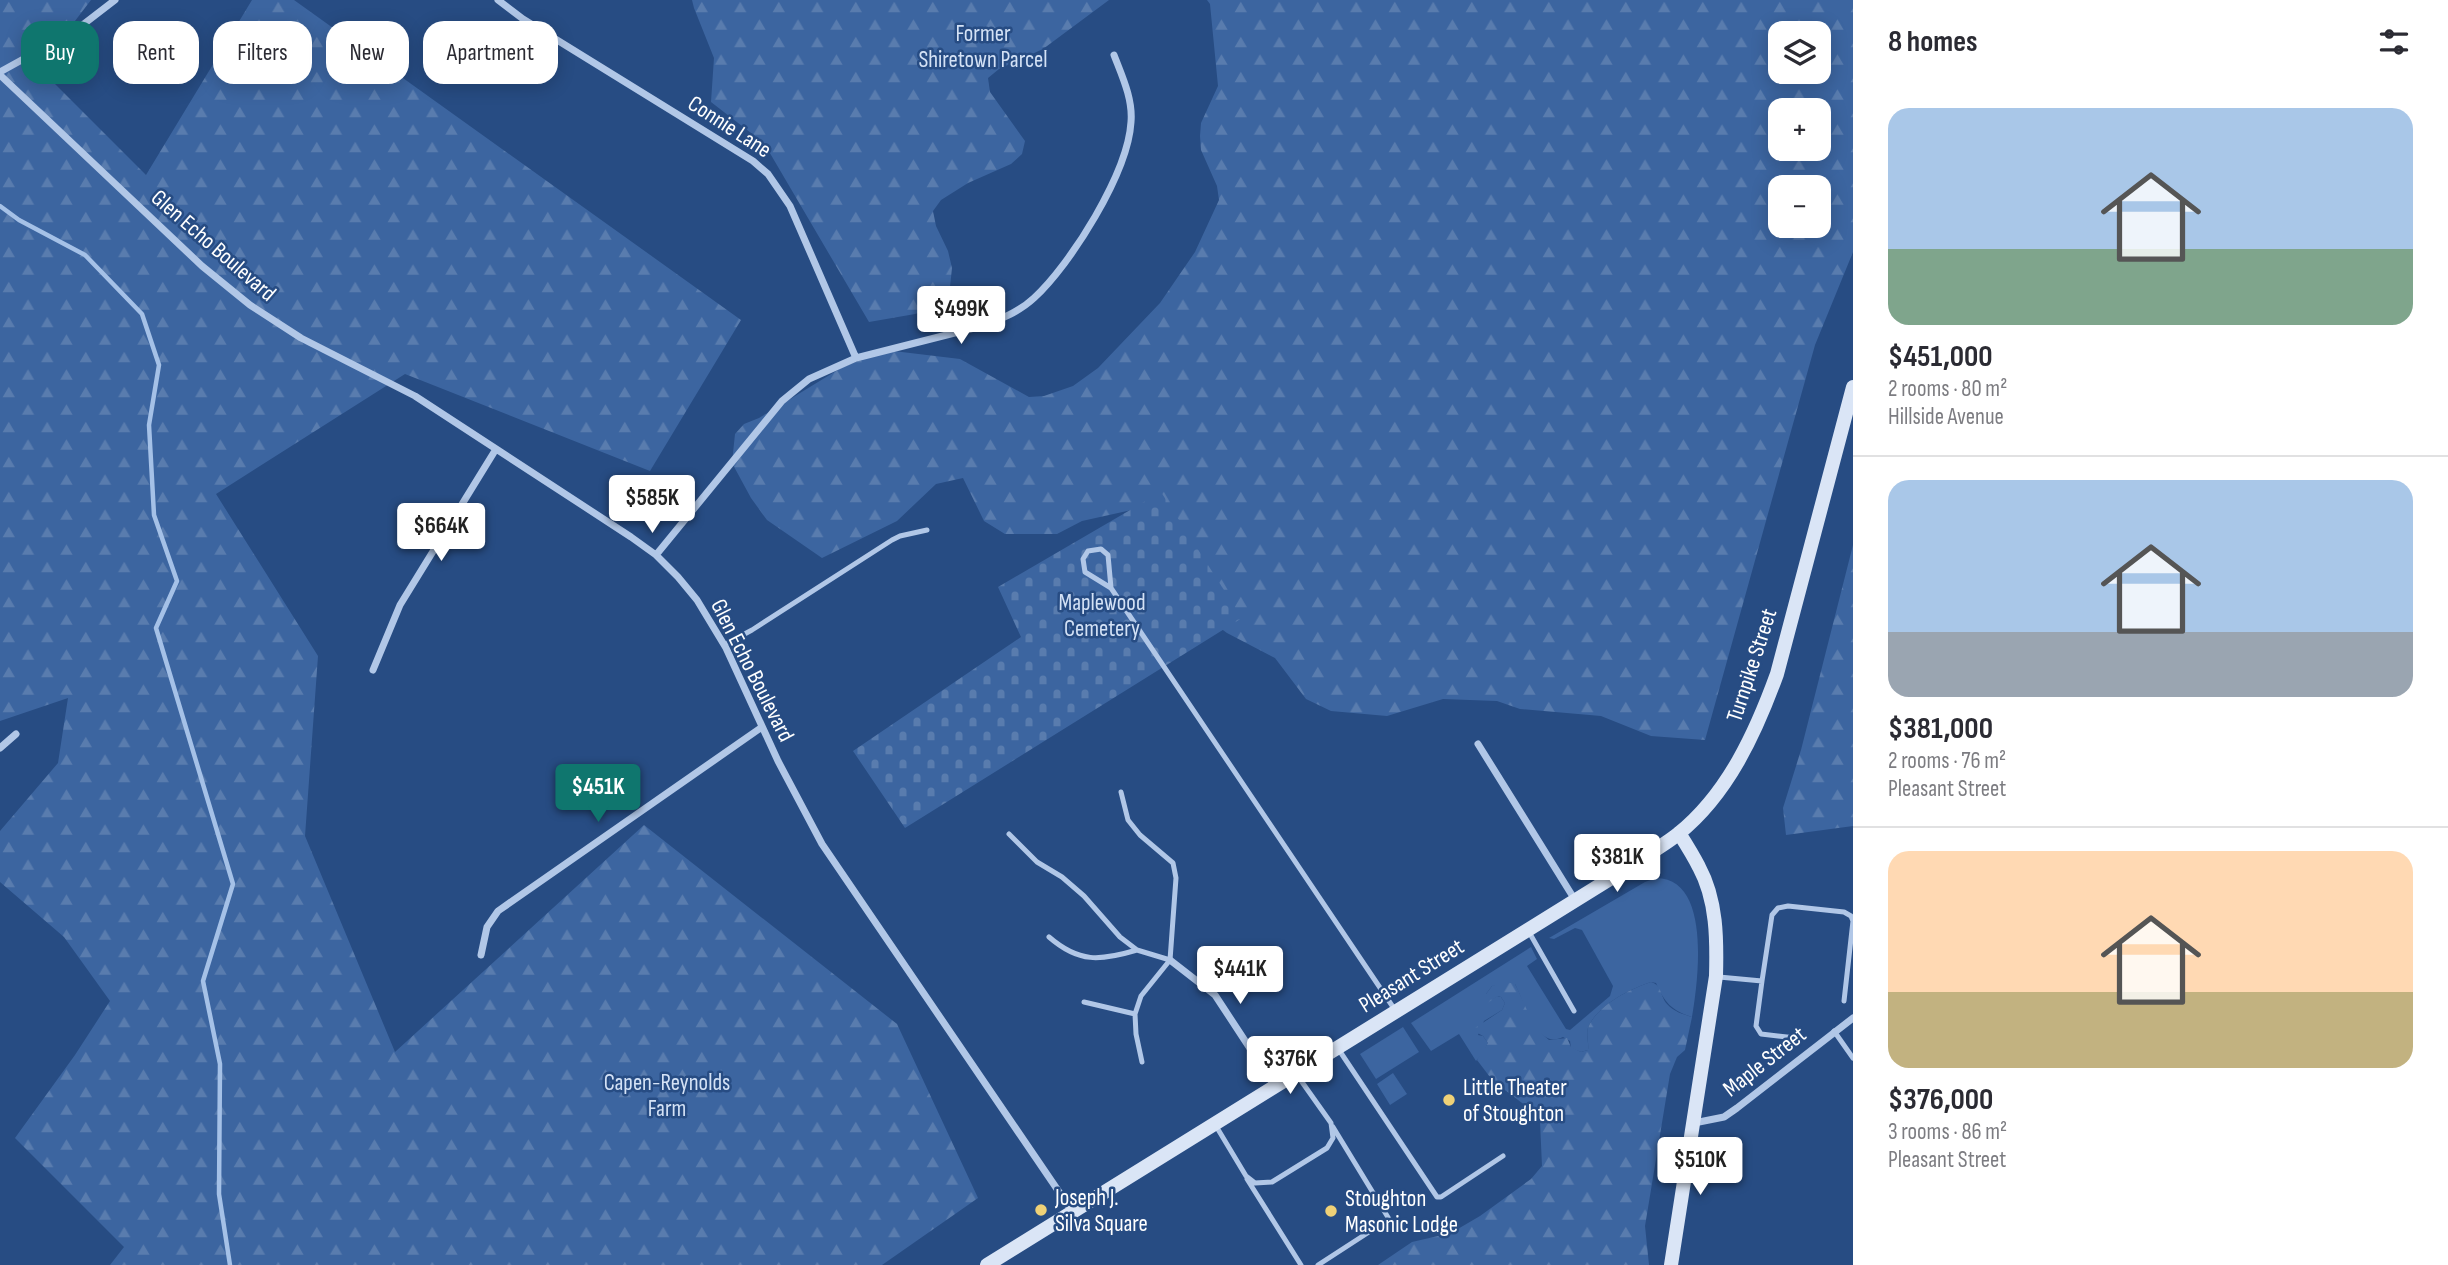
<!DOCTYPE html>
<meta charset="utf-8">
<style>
body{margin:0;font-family:"Sofia Sans Condensed",sans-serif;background:#f7f7f7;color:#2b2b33;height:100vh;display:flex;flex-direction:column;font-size:26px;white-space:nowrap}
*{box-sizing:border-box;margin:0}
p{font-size:23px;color:#7c7c81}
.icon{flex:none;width:38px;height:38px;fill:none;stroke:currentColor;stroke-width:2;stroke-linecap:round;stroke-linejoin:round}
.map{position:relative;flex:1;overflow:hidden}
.side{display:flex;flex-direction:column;background:#fff;width:595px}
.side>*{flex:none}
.top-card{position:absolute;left:21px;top:21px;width:665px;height:63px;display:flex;gap:14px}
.controls{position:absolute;left:1768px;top:21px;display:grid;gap:14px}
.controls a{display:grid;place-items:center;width:63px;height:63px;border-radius:14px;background:#fff;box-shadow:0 4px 18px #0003;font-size:35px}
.price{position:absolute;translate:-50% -60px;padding:0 16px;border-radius:7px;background:#fff;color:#222;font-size:23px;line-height:46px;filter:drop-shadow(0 2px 4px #0008)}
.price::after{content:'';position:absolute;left:50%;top:42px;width:21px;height:16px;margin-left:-10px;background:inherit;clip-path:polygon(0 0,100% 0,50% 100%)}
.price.selected{background:#0f766e;color:#fff}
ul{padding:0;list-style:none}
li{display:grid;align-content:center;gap:14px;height:371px;padding:0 35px}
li+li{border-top:2px solid #e1e1e2}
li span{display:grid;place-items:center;height:217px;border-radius:21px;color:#555}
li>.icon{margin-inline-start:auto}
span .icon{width:126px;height:126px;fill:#fffc;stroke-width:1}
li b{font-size:30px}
h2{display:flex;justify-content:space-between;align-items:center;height:84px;padding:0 35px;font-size:30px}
.chip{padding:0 24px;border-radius:21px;background:#fff;box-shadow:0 4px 18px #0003;font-size:24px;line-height:63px}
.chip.selected{background:#0f766e;color:#fff}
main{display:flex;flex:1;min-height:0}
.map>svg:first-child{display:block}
</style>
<main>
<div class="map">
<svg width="1853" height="1265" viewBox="0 0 1853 1265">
<defs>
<pattern id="forest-firs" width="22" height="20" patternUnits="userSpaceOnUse" patternTransform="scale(1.75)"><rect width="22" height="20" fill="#3c65a0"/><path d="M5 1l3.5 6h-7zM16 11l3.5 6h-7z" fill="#597cae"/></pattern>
<pattern id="cemetery-stones" width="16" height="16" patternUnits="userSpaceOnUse" patternTransform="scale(1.75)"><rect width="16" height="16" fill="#3c65a0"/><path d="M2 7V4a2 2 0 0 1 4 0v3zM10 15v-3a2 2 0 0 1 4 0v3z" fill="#597cae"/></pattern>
</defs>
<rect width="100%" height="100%" fill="#274c83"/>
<path fill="#3c65a0" d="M 1656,878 C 1712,878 1698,982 1692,1017 C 1672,1011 1664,1002 1656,983 L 1651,982 C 1630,989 1597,1005 1588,1028 C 1586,1035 1589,1043 1588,1050 L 1581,1052 L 1571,1048 L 1570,1041 L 1563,1037 C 1536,1051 1524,1001 1515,984 L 1492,986 L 1486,994 L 1493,999 L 1497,996 L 1501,997 L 1505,1003 L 1502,1010 L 1484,1021 L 1478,1035 L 1483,1036 L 1488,1043 L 1483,1053 L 1476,1061 L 1459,1034 L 1431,1051 L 1411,1023 L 1531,947 L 1537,959 L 1527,966 L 1566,1029 L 1570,1030 L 1610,996 L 1613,986 L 1582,930 L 1575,928 L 1554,939 L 1549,938 L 1645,882 Z
M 1403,1027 L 1419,1052 L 1376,1079 L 1360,1054 Z
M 1393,1073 L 1407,1094 L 1390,1105 L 1377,1084 Z"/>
<path fill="url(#forest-firs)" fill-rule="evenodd" d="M 0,0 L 91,0 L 39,68 L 146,175 L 252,0 L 294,0 L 741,320 L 650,471 L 405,374 L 216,494 L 318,656 L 305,836 L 395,1052 L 644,825 L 897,1024 L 978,1198 L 882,1265 L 110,1265 L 124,1247 L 15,1138 L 75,1055 L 110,1001 L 64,937 L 0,882 L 0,831 L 58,763 L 68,698 L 0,721 Z
M 692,0 L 1109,0 L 1043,49 L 999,69 L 988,78 L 990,92 L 1025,141 L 1022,154 L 1011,164 L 968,183 L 941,200 L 933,211 L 936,226 L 948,251 L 952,268 L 949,296 L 940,306 L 915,314 L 869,322 L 764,143 L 711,102 L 714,58 L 694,8 Z
M 1207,0 L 1853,0 L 1853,252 L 1815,345 L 1705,740 L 1651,736 L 1601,716 L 1520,709 L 1497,701 L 1443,699 L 1387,716 L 1331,711 L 1306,699 L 1275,658 L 1227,633 L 1204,616 L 1136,509 L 1082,521 L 1057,534 L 1005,534 L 984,521 L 963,478 L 936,484 L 897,521 L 822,558 L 767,520 L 751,498 L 732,463 L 735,434 L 744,424 L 759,418 L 841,368 L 885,350 L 960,359 L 1029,397 L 1044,396 L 1073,386 L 1098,368 L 1160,303 L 1195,252 L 1219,200 L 1217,186 L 1201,150 L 1200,136 L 1201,123 L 1218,86 L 1210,4 ZM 1780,33 L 1818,33 L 1818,72 L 1780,72 ZM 1780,110 L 1818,110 L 1818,149 L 1780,149 ZM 1780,187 L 1818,187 L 1818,226 L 1780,226 Z
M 1853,545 L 1853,826 L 1786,835 L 1783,808 L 1801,750 Z
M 1506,982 L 1515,984 C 1526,1005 1530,1025 1549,1040 L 1567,1038 L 1571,1047 L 1581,1052 L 1588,1050 C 1589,1043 1586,1034 1588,1028 C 1597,1005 1630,989 1651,982 C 1662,985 1660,996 1667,1004 C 1674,1012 1683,1014 1692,1017 L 1685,1050 L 1677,1057 L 1670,1074 L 1645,1226 L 1649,1265 L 1378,1265 L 1412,1242 L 1451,1233 L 1480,1216 L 1531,1179 L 1542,1166 L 1540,1121 L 1526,1106 L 1493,1081 L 1477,1060 L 1488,1043 L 1483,1036 L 1474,1031 L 1475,1028 L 1502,1010 L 1505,1003 L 1501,997 L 1498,996 L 1486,1004 L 1478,1004 L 1479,998 L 1486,994 L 1492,986 Z"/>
<path fill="url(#cemetery-stones)" d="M 1161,492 L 1242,618 L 905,828 L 853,751 L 1021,637 L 998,587 Z"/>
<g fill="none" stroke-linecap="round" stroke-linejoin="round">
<path stroke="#a5c1e7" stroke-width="4.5" d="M 0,206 L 19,220 L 85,255 L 142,314 L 159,365 L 149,425 L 154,515 L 177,581 L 156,628 L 233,884 L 203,981 L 220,1064 L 219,1194 L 230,1265"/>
<path stroke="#b1c7e7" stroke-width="5" d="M 1111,588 L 1085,572 L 1083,559 L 1088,551 L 1101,549 L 1108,555 L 1111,588 L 1395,1010
M 724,645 L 752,630 L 892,540 L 900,536 L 927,530
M 1121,792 L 1128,820 L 1140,835 L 1173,863 L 1176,878 L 1170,960 L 1141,996 L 1135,1014 L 1136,1034 L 1142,1062
M 1009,834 L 1037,862 L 1062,877 L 1084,896 L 1120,937 L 1137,950 L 1170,960
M 1529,932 L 1574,1011
M 1049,937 C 1079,963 1100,961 1137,950
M 1719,977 L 1762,981 L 1772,915 L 1778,908 L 1788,906 L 1844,912 L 1851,916 L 1853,921 L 1844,1001
M 1762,981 L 1756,1026 L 1761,1034 L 1796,1038
M 1084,1002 L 1135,1014
M 1834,1031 L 1853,1058
M 1339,1050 L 1437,1197 L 1441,1197 L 1503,1156
M 1216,1126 L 1246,1176 L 1255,1183 L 1272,1182 L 1327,1148 L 1333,1138 L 1331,1123 L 1297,1075
M 1247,1179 L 1301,1265
M 1318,1265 L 1389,1219 L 1333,1127"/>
<path stroke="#b1c7e7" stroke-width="7" d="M 498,0 L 523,19 L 753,161 L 768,174 L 790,206 L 856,358
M 0,72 L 76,30 L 115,0
M 0,75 L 202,266 L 250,305 L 301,338 L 415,396 L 631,537 L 656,555 L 678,577 L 697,600 L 726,648 L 778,761 L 822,844 L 1072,1211
M 656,555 L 782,401 L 809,379 L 856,358 L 982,326 C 1001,319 1019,312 1034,298 C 1071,264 1128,173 1131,122 C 1133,99 1122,76 1114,55
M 373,670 L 400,605 L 496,449
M 1478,744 L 1575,900
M 0,748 L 16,734
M 481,955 L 487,927 L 498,911 L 762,727
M 1170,960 L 1215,995 L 1274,1085
M 1694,1123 L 1724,1117 L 1737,1108 L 1853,1018"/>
<path stroke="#dae5f6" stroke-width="14" d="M 987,1265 L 1642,859 C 1654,850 1667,843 1678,834 C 1728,794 1756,732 1777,674 L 1853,387
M 1671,1265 L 1716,976 C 1717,940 1717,900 1699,867 C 1693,855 1686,844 1679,833"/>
</g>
<g fill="#efd177" stroke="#274c83" stroke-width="2.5">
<circle cx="1449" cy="1100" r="7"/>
<circle cx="1041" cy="1210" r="7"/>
<circle cx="1331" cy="1211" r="7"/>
</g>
<g text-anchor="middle" stroke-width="5" stroke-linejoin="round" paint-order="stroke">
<g font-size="23" fill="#d4e2f6" stroke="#274c83">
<text x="983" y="41">Former<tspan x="983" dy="26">Shiretown Parcel</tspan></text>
<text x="1102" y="610">Maplewood<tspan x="1102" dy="26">Cemetery</tspan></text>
<text x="667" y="1090">Capen-Reynolds<tspan x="667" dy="26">Farm</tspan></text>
</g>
<g font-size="23" fill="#fff" stroke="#274c83">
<text transform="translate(730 126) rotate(33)" y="8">Connie Lane</text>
<text transform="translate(214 245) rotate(41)" y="8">Glen Echo Boulevard</text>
<text transform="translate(1751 665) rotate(-72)" y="8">Turnpike Street</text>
<text transform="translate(753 670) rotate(63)" y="8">Glen Echo Boulevard</text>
<text transform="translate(1411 975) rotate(-32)" y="8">Pleasant Street</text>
<text transform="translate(1764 1061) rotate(-38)" y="8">Maple Street</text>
</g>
<g font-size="23" fill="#fff" stroke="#274c83" text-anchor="start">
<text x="1463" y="1095">Little Theater<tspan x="1463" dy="26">of Stoughton</tspan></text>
<text x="1055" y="1205">Joseph J.<tspan x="1055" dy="26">Silva Square</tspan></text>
<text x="1345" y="1206">Stoughton<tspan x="1345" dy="26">Masonic Lodge</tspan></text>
</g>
</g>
</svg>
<div class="controls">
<a><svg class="icon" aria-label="layers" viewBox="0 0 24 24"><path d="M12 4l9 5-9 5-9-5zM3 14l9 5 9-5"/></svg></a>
<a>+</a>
<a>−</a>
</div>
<b class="price" style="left:961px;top:346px">$499K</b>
<b class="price" style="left:652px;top:535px">$585K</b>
<b class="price" style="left:441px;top:563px">$664K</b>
<b class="price selected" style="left:598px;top:824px">$451K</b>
<b class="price" style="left:1617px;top:894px">$381K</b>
<b class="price" style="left:1240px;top:1006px">$441K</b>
<b class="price" style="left:1290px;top:1096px">$376K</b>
<b class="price" style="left:1700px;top:1197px">$510K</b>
<div class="top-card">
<a class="chip selected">Buy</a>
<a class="chip">Rent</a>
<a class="chip">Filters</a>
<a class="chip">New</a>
<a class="chip">Apartment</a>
</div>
</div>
<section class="side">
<h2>8 homes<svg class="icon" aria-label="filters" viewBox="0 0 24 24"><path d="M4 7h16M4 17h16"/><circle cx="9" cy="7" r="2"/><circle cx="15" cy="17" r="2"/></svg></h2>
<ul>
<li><span style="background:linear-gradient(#a9c7e8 65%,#7fa58c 0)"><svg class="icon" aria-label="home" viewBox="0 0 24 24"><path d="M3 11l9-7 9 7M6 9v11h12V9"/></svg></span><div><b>$451,000</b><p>2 rooms · 80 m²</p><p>Hillside Avenue</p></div></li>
<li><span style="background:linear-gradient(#a9c7e8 70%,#9aa5b1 0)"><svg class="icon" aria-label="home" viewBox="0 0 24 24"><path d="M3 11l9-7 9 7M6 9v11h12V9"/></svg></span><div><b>$381,000</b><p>2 rooms · 76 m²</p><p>Pleasant Street</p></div></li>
<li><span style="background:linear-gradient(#ffd9b3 65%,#c2b280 0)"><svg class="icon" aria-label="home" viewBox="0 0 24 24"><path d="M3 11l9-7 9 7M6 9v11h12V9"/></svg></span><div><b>$376,000</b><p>3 rooms · 86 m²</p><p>Pleasant Street</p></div></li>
</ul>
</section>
</main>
